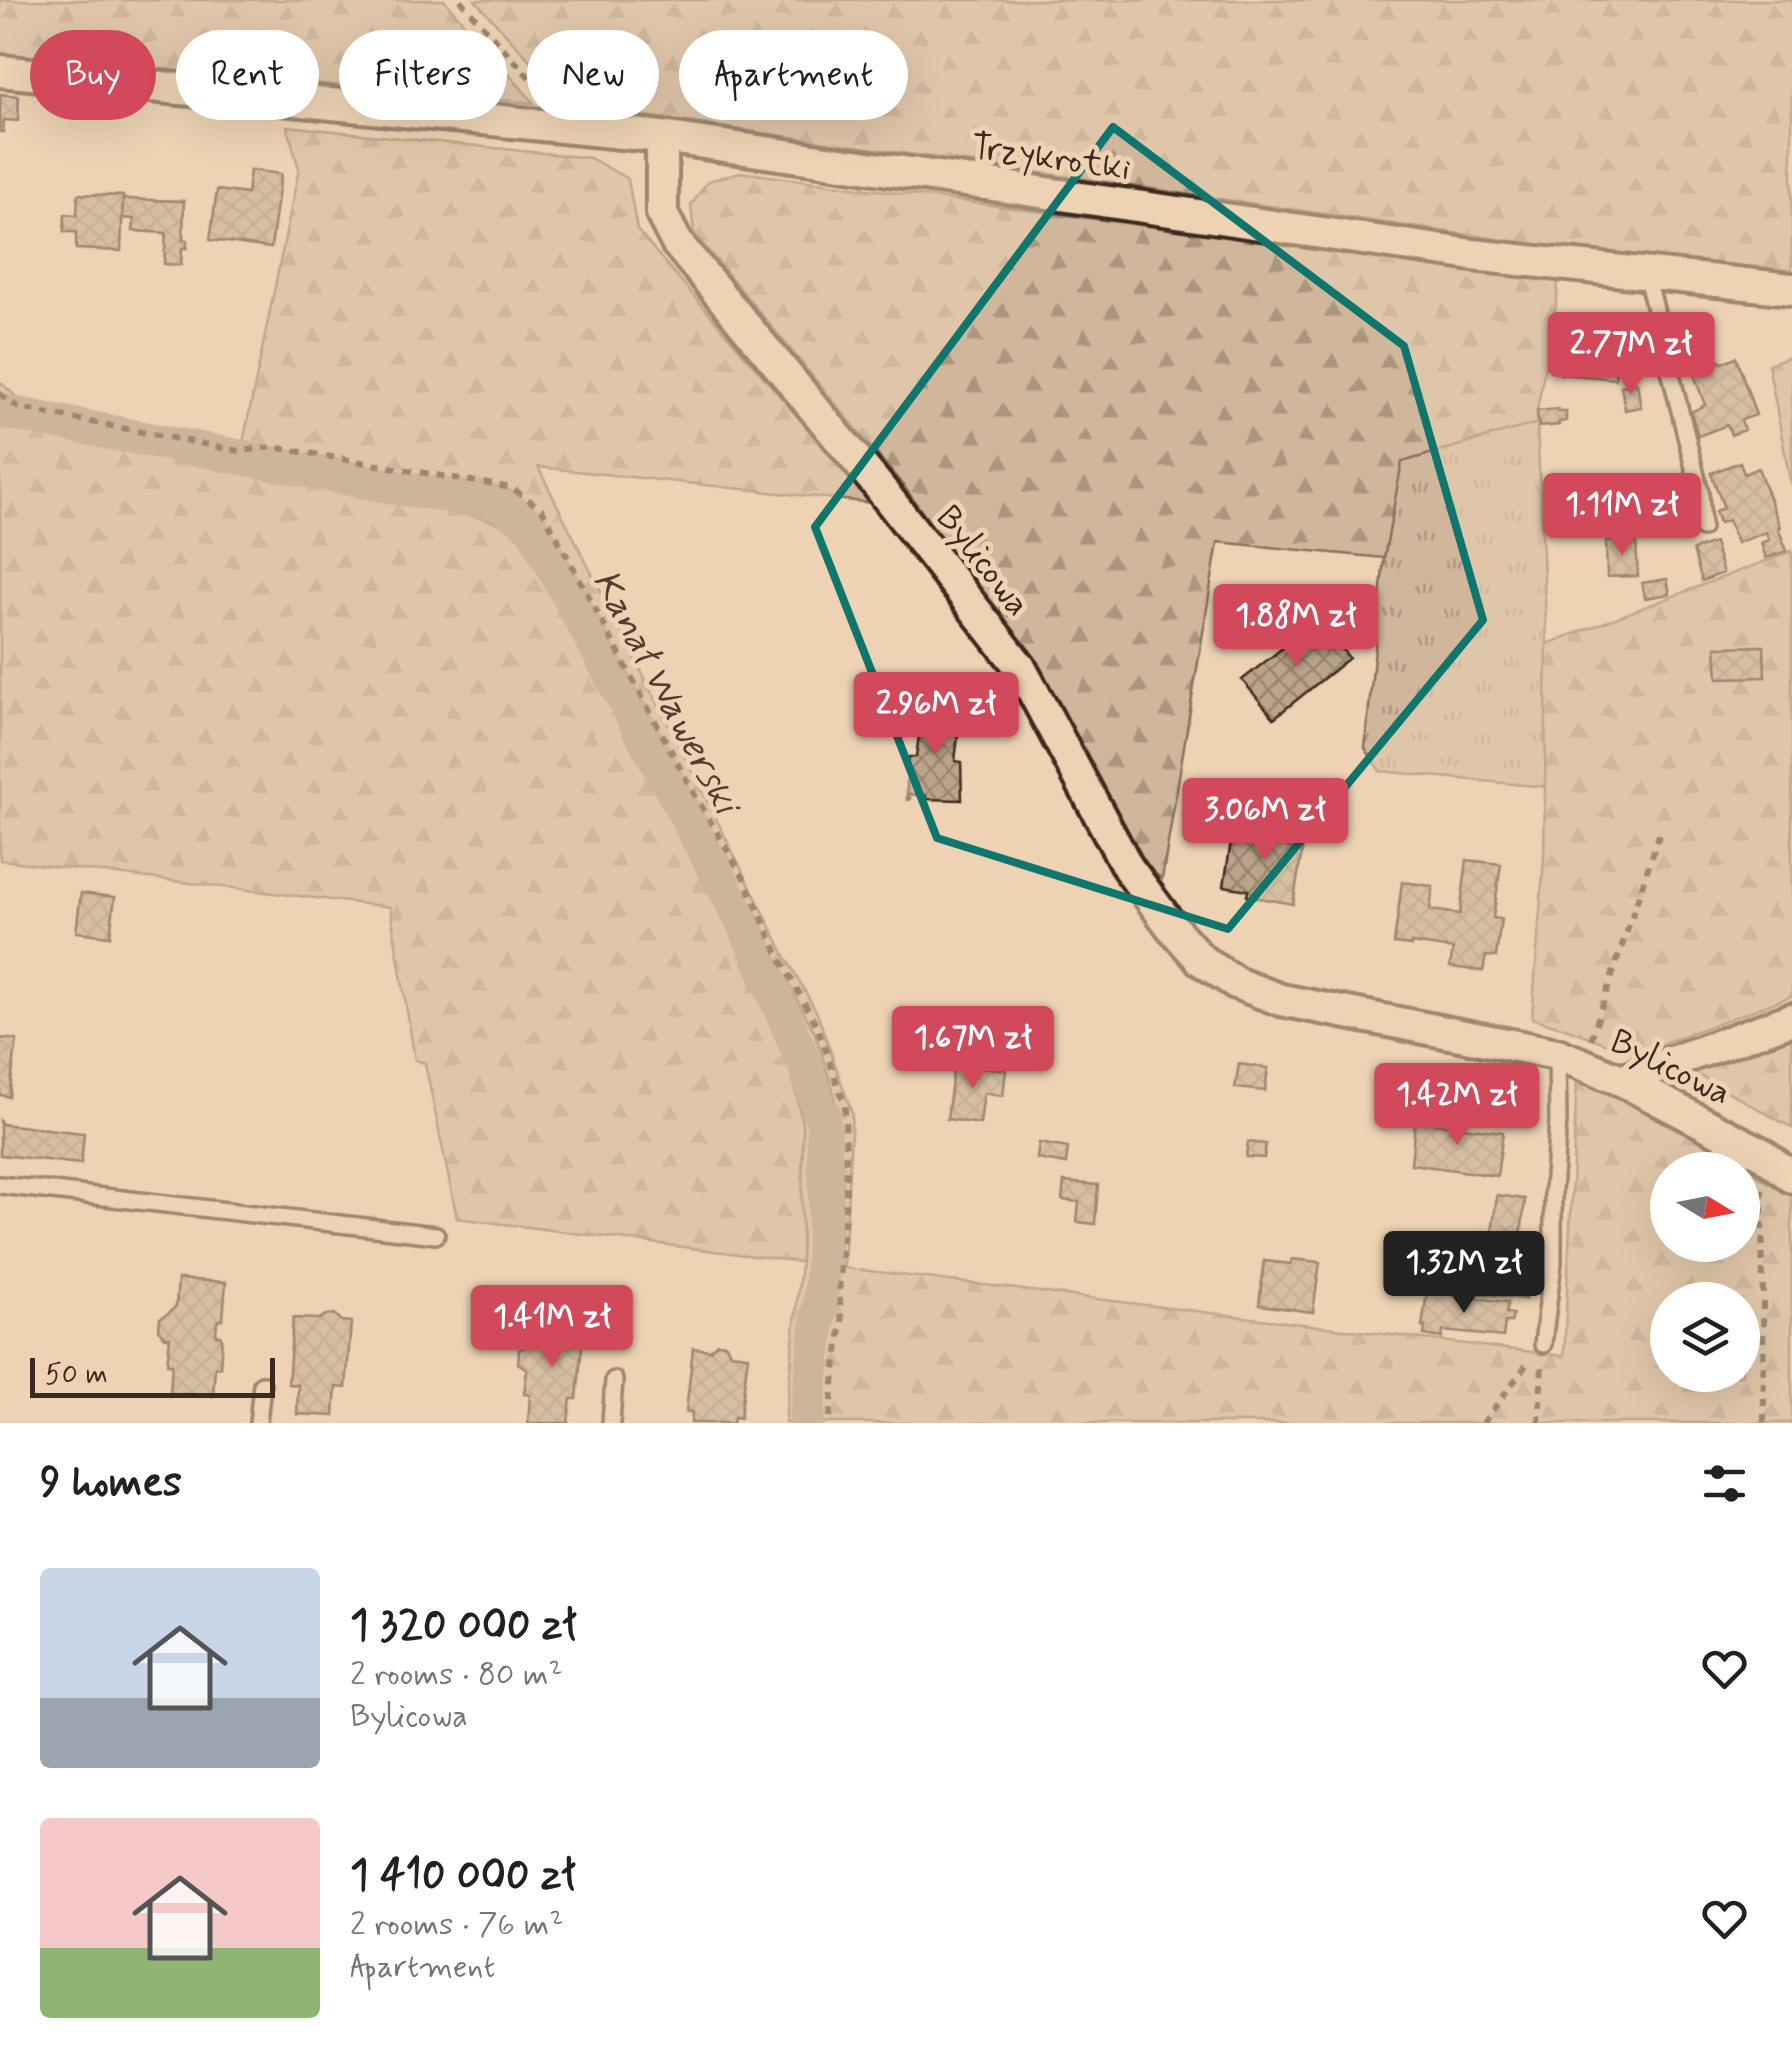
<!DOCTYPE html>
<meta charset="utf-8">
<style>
body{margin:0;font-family:Mynerve,sans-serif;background:#f6f6f6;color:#202124;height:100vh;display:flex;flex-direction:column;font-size:38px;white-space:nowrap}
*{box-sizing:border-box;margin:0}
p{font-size:32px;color:#757577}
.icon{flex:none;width:55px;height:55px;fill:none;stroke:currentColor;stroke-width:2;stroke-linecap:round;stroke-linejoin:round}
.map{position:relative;height:1423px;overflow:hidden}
.details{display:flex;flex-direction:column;background:#fff;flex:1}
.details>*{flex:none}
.banner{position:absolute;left:30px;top:30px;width:1000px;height:90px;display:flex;gap:20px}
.needle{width:65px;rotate:100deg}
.tools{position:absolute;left:1650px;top:1152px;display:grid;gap:20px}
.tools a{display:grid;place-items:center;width:110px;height:110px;border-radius:50%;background:#fff;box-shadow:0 10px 40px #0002;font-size:50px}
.scale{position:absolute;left:30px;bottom:25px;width:245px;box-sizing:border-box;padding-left:10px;border:5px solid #3b2a1e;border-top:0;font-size:28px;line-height:35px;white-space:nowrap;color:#3b2a1e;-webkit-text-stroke:8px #edd3b4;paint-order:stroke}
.price{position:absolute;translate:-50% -85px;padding:0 22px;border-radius:10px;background:#d1495b;color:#fff;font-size:32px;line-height:65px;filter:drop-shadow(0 2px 5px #0008)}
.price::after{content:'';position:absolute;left:50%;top:60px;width:30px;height:22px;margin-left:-15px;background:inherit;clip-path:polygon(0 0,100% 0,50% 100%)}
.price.active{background:#222;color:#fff}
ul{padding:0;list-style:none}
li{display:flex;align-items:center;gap:30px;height:250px;padding:0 40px}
li span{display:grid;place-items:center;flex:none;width:280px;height:200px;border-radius:10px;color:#555}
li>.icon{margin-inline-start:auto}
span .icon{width:120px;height:120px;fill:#fffc;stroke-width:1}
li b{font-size:42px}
h2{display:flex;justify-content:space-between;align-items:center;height:120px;padding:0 40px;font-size:42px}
.chip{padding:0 35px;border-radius:45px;background:#fff;box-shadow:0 10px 40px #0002;font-size:35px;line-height:90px}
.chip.active{background:#d1495b;color:#fff}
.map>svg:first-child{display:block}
</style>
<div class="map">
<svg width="1792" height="1423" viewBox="0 0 1792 1423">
<defs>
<pattern id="grass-tufts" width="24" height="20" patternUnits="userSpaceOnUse" patternTransform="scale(2.5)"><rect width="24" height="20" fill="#d0b79c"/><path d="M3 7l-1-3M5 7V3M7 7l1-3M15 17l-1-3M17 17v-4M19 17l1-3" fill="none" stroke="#aa957f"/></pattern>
<pattern id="forest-firs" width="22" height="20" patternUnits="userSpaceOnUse" patternTransform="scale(2.5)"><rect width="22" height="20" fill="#d0b79c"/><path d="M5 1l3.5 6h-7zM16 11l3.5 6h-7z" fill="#aa957f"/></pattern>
<pattern id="building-cross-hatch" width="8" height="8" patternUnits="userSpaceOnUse" patternTransform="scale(2.5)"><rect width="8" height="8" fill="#bba48a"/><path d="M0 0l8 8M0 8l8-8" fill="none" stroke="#998670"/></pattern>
</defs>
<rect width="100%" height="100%" fill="#edd3b4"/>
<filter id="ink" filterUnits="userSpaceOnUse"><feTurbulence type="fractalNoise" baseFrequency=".01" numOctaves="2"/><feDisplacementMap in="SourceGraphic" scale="20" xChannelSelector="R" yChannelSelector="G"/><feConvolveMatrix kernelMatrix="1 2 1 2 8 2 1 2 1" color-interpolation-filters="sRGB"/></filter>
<g filter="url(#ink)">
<path fill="url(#grass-tufts)" stroke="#86705d" stroke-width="2.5" d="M 0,382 L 20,400 L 243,443 L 518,501 L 537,512 L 815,1033 L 834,1093 L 843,1185 L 823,1423 L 785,1423 L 801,1262 L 803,1129 L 790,1063 L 525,546 L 511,528 L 486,519 L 12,425 L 0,418 Z
M 1537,423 L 1547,644 L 1546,787 L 1380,771 L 1365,748 L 1384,558 L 1401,462 Z"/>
<path fill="url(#forest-firs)" stroke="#86705d" stroke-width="2.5" fill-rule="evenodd" d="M 0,0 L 444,0 L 534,103 L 0,55 Z
M 475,0 L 1792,0 L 1792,271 L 1726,266 L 1559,248 L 571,105 Z
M 287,126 L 590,158 L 628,179 L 637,230 L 872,503 L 538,467 L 786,957 L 817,1013 L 852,1113 L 844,1268 L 1564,1356 L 1577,1079 L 1647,1109 L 1792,1197 L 1792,1423 L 823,1423 L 843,1185 L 834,1093 L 815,1033 L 537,512 L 518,501 L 243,443 L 299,169 ZM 1668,1170 L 1742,1170 L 1742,1245 L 1668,1245 ZM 1668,1300 L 1742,1300 L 1742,1375 L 1668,1375 Z
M 740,172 L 1558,280 L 1557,299 L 1537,411 L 1537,423 L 1402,462 L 1384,558 L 1218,542 L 1162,879 L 1145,865 L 1053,699 L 906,489 L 694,233 L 691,205 L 708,181 Z
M 1792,356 L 1792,490 L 1768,364 Z
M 0,418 L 12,425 L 486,519 L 511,528 L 525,545 L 773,1006 L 790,1063 L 803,1129 L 801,1262 L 457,1218 L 425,1063 L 415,1060 L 390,907 L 0,860 Z
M 1792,551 L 1792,996 L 1634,1054 L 1565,1028 L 1532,1018 L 1544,858 L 1547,644 Z
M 1792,1030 L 1792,1128 L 1681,1065 Z"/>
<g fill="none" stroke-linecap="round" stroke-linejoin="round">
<path stroke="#a79079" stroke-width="35" d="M 0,411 L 400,488 L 502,504 L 532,527 L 748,932 L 805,1065 L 824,1126 L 826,1197 L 821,1295 L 806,1423"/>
</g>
<path fill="url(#building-cross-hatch)" stroke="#3b2a1e" stroke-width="2.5" d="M 0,94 L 19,96 L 18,121 L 4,120 L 3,132 L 0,132 Z
M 250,170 L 281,174 L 271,248 L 210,240 L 217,190 L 247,194 Z
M 78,194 L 123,196 L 121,251 L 76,249 L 76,232 L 64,232 L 65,214 L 77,215 Z
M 123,199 L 184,201 L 183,240 L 187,240 L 187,248 L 182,248 L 181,265 L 164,264 L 166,233 L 133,231 L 134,219 L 122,218 Z
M 1576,335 L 1623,340 L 1622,349 L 1619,349 L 1615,379 L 1560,374 L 1559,357 L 1562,358 L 1563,347 L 1575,348 Z
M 1736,357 L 1756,415 L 1741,420 L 1744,430 L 1731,435 L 1727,425 L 1698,436 L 1691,412 L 1705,405 L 1693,372 L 1708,367 L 1707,364 L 1720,360 L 1721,363 Z
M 1637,383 L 1641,407 L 1625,410 L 1621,386 Z
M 1558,409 L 1558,412 L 1566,412 L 1566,421 L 1559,422 L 1559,425 L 1539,427 L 1537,411 Z
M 1740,462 L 1744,474 L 1758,468 L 1780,527 L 1778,528 L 1787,551 L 1766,558 L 1761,543 L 1769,540 L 1766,532 L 1737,543 L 1728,520 L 1719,523 L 1715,511 L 1724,508 L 1711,473 Z
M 1636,539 L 1638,576 L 1607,577 L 1606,541 Z
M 1714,543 L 1723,573 L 1702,581 L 1693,550 Z
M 1667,579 L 1670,594 L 1645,598 L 1642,583 Z
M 1319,619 L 1349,658 L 1274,718 L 1242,680 Z
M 1764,646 L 1765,677 L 1718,678 L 1716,647 Z
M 923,706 L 961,710 L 955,761 L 961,762 L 962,800 L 925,799 L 926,796 L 909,794 L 910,799 L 907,800 L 907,765 L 909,757 L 916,757 Z
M 1258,826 L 1305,834 L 1293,904 L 1247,896 L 1248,890 L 1224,886 L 1233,828 L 1257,833 Z
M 1467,860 L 1501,864 L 1493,918 L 1501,919 L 1496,957 L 1486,956 L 1483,971 L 1450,967 L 1453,949 L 1411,943 L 1411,946 L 1394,944 L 1402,882 L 1433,886 L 1430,910 L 1460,914 Z
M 81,893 L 115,897 L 110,936 L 76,932 Z
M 0,1038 L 17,1040 L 9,1097 L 0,1095 Z
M 954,1064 L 1006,1070 L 1003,1096 L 984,1093 L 980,1124 L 947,1119 Z
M 1239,1064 L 1268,1068 L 1265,1091 L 1235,1088 Z
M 0,1121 L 2,1124 L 84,1133 L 81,1164 L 0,1155 Z
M 1415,1121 L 1503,1132 L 1497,1176 L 1411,1164 Z
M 1248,1142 L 1266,1144 L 1264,1158 L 1246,1157 Z
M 1039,1143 L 1068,1148 L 1066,1164 L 1037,1159 Z
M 1064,1182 L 1098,1185 L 1095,1224 L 1077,1222 L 1079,1202 L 1062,1200 Z
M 1497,1195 L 1525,1199 L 1517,1274 L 1528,1275 L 1525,1299 L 1473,1293 L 1482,1232 L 1492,1233 Z
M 1292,1259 L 1320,1262 L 1313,1312 L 1259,1305 L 1264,1261 L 1291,1264 Z
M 178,1279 L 226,1282 L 223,1319 L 217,1322 L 216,1335 L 220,1335 L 222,1338 L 220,1367 L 215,1367 L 213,1396 L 170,1393 L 172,1364 L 167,1364 L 170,1337 L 165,1337 L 159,1330 L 160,1318 L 169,1313 L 176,1306 Z
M 1427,1292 L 1508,1302 L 1506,1313 L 1513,1314 L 1511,1322 L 1505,1322 L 1503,1337 L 1443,1331 L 1442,1338 L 1424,1335 L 1425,1327 L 1422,1327 Z
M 327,1315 L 335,1315 L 342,1321 L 351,1322 L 346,1388 L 336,1387 L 334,1416 L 297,1414 L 298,1385 L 288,1384 L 293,1318 L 319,1319 Z
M 531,1320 L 584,1325 L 577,1399 L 571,1399 L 568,1423 L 528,1423 L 530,1395 L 524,1394 L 527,1369 L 518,1363 L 519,1350 L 528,1345 Z
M 717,1343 L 726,1344 L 730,1353 L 748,1355 L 740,1418 L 734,1417 L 733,1423 L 691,1423 L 692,1412 L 686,1412 L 693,1348 L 710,1350 Z"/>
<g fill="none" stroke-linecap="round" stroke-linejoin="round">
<defs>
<path id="service" d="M 1646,273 L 1700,492 L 1702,528
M 0,1185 L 436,1235
M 1543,1344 L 1553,1262 L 1553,1191 L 1558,1121 L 1557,1054
M 258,1423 L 262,1384
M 611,1423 L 614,1380"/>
<path id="minor" d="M 0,71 L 662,137 L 1473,255 L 1792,289
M 662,137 L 662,214 L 677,243 L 880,488 L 1020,667 L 1128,868 L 1171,926 L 1201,960 L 1236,983 L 1281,1000 L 1557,1054 L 1621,1080 L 1761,1153 L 1792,1177
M 1621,1080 L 1792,1019"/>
</defs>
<use href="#service" stroke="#3b2a1e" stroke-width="22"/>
<use href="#minor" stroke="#3b2a1e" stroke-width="38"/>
<path stroke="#3b2a1e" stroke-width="6" stroke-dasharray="8 8" stroke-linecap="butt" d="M 460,0 L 546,96
M 0,394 L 19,408 L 239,451 L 274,447 L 512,488 L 542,509 L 693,792 L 743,876 L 780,958 L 817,1026 L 845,1106 L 846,1196 L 839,1293 L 842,1321 L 829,1423
M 1591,1039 L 1660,832
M 1762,1190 L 1764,1423
M 1483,1423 L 1530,1360
M 1539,1423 L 1542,1365"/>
<use href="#service" stroke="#edd3b4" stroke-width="15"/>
<use href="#minor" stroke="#edd3b4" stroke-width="30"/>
</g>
</g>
<path d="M0 0H1792V1423H0ZM 1113,127 L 1404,346 L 1483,620 L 1228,929 L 937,838 L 815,527 Z" fill="#edd3b4" fill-opacity=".55" fill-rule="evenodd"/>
<path fill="none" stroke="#0f766e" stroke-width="8" stroke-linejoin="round" d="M 1113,127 L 1404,346 L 1483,620 L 1228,929 L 937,838 L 815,527 Z"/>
<g text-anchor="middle" stroke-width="10" stroke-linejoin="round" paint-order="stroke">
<g font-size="35" fill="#3b2a1e" stroke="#edd3b4">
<text transform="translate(1051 156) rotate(8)" y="12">Trzykrotki</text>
<text transform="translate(984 560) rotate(52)" y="12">Bylicowa</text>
<text transform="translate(1671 1066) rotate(26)" y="12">Bylicowa</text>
</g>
<g font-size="38" font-style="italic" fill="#513e30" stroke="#edd3b4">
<text transform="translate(667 691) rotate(62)" y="13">Kanał Wawerski</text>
</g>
</g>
</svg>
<div class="tools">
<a><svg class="needle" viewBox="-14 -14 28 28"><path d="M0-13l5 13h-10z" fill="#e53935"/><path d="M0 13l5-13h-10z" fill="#757577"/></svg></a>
<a><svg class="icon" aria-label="layers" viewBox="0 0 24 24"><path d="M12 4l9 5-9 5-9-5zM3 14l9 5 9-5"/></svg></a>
</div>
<div class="scale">50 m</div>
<b class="price" style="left:1631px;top:397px">2.77M zł</b>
<b class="price" style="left:1622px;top:558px">1.11M zł</b>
<b class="price" style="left:1296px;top:669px">1.88M zł</b>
<b class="price" style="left:936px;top:757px">2.96M zł</b>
<b class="price" style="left:1265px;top:863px">3.06M zł</b>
<b class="price" style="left:973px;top:1091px">1.67M zł</b>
<b class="price" style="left:1457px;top:1148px">1.42M zł</b>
<b class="price active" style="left:1464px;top:1316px">1.32M zł</b>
<b class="price" style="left:552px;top:1370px">1.41M zł</b>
<div class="banner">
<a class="chip active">Buy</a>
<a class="chip">Rent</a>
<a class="chip">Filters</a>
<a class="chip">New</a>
<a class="chip">Apartment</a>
</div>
</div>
<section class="details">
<h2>9 homes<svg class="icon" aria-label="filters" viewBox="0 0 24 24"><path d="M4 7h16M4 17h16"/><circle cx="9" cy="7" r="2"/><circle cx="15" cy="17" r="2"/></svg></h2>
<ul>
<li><span style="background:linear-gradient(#c9d6e8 65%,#9aa5b1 0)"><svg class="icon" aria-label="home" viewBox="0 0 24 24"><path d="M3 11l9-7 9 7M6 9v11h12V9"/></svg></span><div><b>1 320 000 zł</b><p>2 rooms · 80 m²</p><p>Bylicowa</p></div><svg class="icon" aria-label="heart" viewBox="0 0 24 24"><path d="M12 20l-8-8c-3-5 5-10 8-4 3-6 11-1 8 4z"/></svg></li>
<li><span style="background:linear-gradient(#f6c9c9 65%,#8fb573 0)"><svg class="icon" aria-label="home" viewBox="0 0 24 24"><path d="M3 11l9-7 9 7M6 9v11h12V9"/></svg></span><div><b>1 410 000 zł</b><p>2 rooms · 76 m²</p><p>Apartment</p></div><svg class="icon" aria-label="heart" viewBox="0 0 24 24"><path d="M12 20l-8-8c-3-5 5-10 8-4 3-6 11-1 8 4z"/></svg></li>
</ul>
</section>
